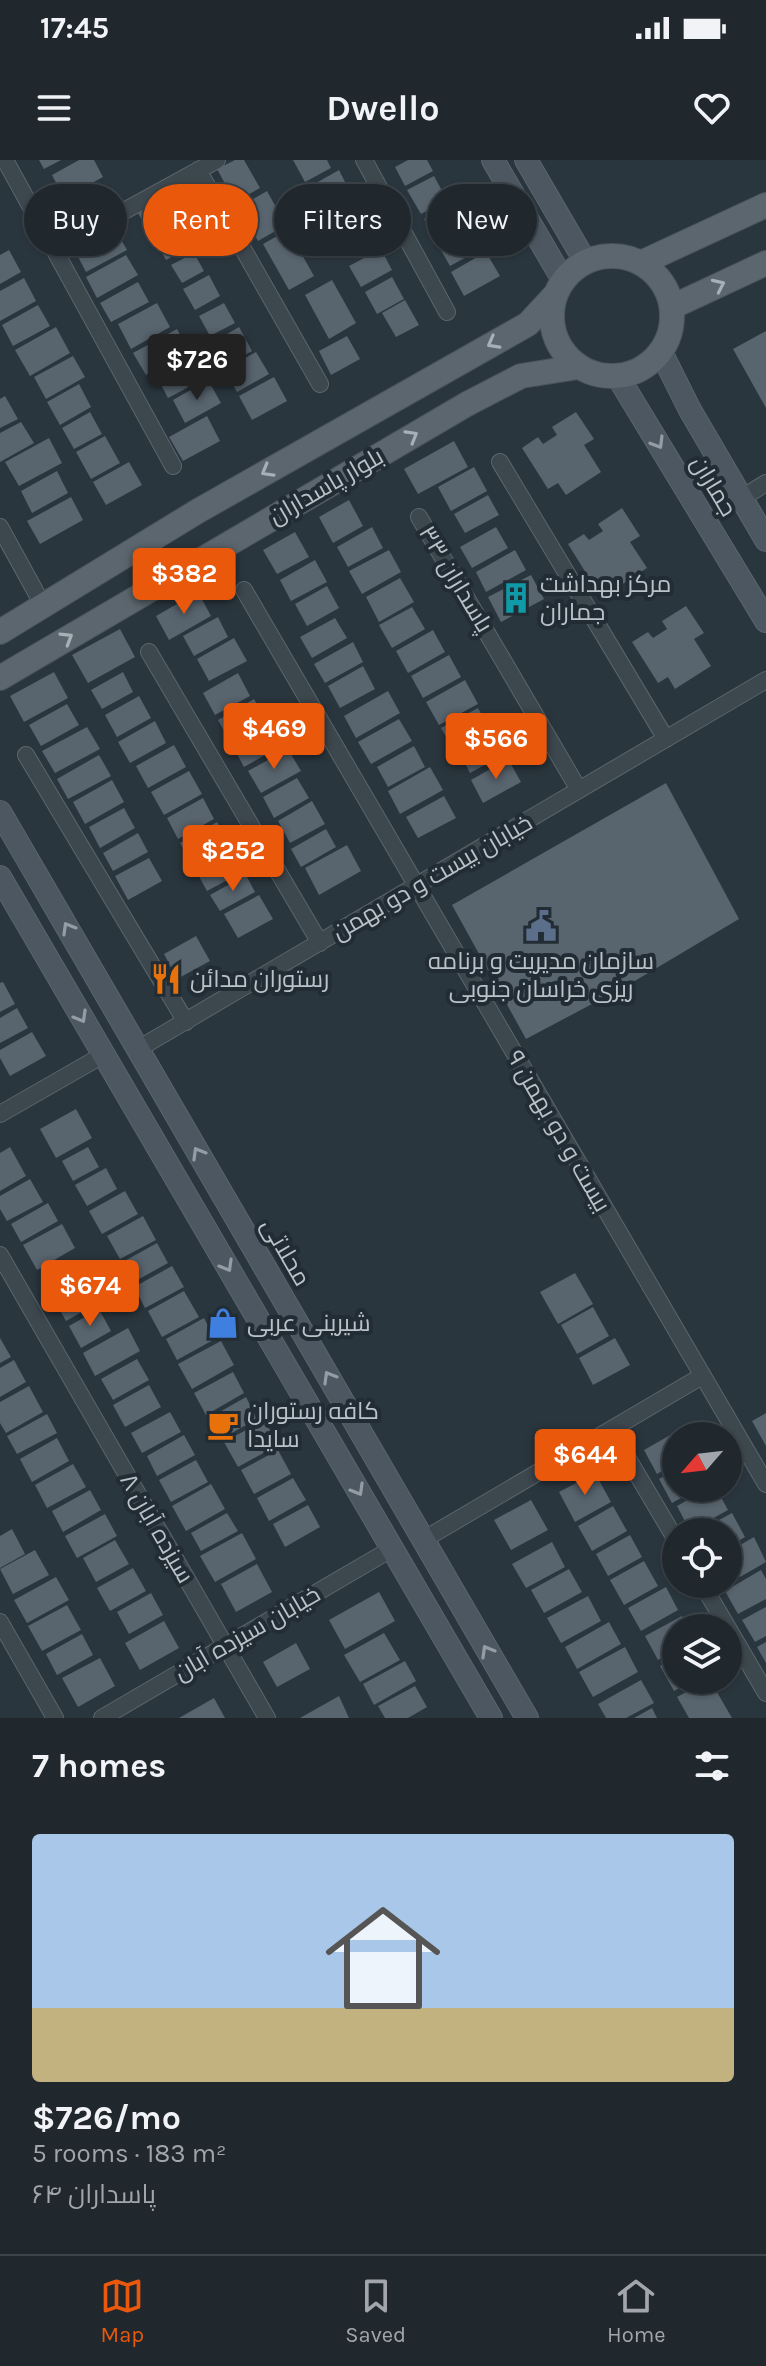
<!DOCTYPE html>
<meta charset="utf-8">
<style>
body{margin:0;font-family:Karla,Cairo,sans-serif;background:#2d343a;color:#f1f3f6;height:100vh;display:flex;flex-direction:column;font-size:30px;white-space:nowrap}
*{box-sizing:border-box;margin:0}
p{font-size:26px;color:#a2a6aa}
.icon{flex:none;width:44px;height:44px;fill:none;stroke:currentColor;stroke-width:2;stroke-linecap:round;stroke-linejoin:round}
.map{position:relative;height:1558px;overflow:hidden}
.drawer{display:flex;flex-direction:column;background:#20282e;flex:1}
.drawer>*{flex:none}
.top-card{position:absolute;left:24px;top:24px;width:718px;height:72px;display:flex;gap:16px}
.needle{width:52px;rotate:242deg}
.buttons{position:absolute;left:662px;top:1262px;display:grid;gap:16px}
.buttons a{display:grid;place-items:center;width:80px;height:80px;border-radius:50%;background:#20282e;box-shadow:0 2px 6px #0004,0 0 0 2px #3d444a;font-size:40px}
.price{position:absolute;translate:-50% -68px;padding:0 18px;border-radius:8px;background:#ea580c;color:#fff;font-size:26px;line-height:52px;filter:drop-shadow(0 2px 4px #0008)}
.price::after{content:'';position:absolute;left:50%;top:48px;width:24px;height:18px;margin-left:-12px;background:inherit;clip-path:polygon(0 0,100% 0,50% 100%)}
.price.active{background:#222;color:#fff}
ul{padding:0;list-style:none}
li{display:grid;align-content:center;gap:16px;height:424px;padding:0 32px}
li+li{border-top:2px solid #3d444a}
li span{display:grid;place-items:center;height:248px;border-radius:8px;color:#555}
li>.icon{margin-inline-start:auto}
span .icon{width:144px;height:144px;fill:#fffc;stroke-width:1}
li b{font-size:34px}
h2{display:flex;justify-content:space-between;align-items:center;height:96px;padding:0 32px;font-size:34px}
.tag{padding:0 28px;border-radius:36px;background:#20282e;box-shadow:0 2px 6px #0004,0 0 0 2px #3d444a;font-size:28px;line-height:72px}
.tag.active{background:#ea580c;color:#fff}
.status{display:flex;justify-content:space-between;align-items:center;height:56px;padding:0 40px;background:#20282e;direction:ltr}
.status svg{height:22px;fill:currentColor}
header{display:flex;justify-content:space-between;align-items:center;height:104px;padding:0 32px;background:#20282e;font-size:36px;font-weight:700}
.tab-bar{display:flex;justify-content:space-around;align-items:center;height:112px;border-top:2px solid #3d444a;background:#20282e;font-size:22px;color:#a2a6aa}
.tab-bar a{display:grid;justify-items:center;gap:4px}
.tab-bar .active{color:#ea580c}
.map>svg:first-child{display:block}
</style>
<div class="status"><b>17:45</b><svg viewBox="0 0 49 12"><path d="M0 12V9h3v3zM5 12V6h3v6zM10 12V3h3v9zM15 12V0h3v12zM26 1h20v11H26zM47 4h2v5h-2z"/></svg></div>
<header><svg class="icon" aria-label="menu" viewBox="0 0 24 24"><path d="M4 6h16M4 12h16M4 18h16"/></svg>Dwello<svg class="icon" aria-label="heart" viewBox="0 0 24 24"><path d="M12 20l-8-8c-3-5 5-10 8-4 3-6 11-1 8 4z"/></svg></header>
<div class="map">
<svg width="766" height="1558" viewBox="0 0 766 1558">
<rect width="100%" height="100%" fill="#2a363e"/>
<path fill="#58646e" d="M 39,0 L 61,0 L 44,9 Z
M 79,0 L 94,0 L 103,17 L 64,38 L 52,15 Z
M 235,0 L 244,0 L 260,28 L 235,42 L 217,9 Z
M 293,0 L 327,0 L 331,8 L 305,22 Z
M 408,0 L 427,0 L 433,11 L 405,26 L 395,7 Z
M 339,10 L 349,30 L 320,46 L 309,27 Z
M 434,16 L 447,40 L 421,54 L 407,30 Z
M 267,31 L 286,65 L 258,81 L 239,47 Z
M 357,32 L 369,54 L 336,72 L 324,50 Z
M 158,42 L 171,65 L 151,76 L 138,53 Z
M 455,42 L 466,63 L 435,80 L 424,59 Z
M 366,60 L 379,82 L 349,98 L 337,76 Z
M 114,67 L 127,90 L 86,112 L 74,89 Z
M 471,67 L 483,88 L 450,106 L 438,85 Z
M 175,69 L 186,89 L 166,100 L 155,80 Z
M 288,70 L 314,116 L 289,130 L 263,84 Z
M 381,89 L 392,110 L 361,127 L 349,106 Z
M 9,90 L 21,112 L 0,124 L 0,95 Z
M 486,92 L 500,116 L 464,136 L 451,112 Z
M 194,93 L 204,111 L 182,123 L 171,105 Z
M 126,95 L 138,115 L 97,138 L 86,117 Z
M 209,115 L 220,136 L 195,150 L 183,129 Z
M 392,117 L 404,139 L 377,154 L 365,132 Z
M 24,118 L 36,141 L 0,161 L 0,131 Z
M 332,120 L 356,163 L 329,179 L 305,135 Z
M 138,122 L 149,142 L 111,162 L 100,143 Z
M 405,140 L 419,165 L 396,177 L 382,153 Z
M 157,143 L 170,167 L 131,189 L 118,164 Z
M 224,143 L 235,163 L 210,176 L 199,156 Z
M 38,145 L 50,166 L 13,186 L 2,165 Z
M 56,167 L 70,193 L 30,216 L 15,190 Z
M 239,167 L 252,191 L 228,204 L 215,181 Z
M 177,169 L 189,191 L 146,215 L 133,193 Z
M 766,171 L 766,248 L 733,189 Z
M 347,176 L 360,199 L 331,215 L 319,191 Z
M 256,192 L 269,214 L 237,232 L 225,209 Z
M 191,194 L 204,219 L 168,238 L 155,213 Z
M 73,196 L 85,217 L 46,239 L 34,217 Z
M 274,217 L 287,241 L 252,260 L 239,236 Z
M 208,220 L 221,243 L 185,263 L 173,240 Z
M 79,224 L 91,247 L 60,265 L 47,242 Z
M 5,236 L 18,259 L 0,268 L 0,239 Z
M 90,252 L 102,274 L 74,289 L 62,268 Z
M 576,252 L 594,279 L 584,285 L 601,312 L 566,335 L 558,323 L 548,329 L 522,288 L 538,277 L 543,284 L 557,275 L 552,267 Z
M 207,256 L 220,281 L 183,301 L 169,277 Z
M 21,262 L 34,283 L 0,302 L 0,273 Z
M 105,276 L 120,303 L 91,319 L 76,292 Z
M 49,278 L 62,303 L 19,326 L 5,302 Z
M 454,281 L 468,307 L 418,334 L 404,309 Z
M 129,302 L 142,325 L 106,345 L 93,322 Z
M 474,307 L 487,331 L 451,351 L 438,327 Z
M 57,311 L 68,333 L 32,353 L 21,331 Z
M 488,335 L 499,355 L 465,373 L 454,354 Z
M 71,337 L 83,360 L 40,384 L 27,361 Z
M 349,340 L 363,366 L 333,383 L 319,357 Z
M 622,348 L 640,376 L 630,382 L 647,408 L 612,431 L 604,419 L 594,426 L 568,384 L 584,374 L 589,380 L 603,371 L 598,364 Z
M 372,367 L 383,388 L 348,407 L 337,387 Z
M 496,367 L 508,388 L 472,408 L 460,387 Z
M 295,372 L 309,397 L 277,414 L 263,390 Z
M 389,390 L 401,412 L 362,434 L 349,411 Z
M 515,390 L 526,410 L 486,432 L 476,412 Z
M 315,400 L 327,422 L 291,441 L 280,420 Z
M 531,415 L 544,439 L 501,462 L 488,437 Z
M 400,418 L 414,442 L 379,462 L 366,437 Z
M 327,426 L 339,448 L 307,466 L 295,444 Z
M 198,432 L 211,456 L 169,480 L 156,456 Z
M 686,446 L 704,473 L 694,479 L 711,506 L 675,529 L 668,517 L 658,523 L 632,482 L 648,472 L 653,478 L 667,469 L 662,461 Z
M 412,447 L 425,469 L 392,488 L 379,465 Z
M 218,457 L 228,477 L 194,496 L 183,476 Z
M 335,458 L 347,478 L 312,498 L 300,477 Z
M 120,469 L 135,497 L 88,523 L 72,495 Z
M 433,470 L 445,492 L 408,513 L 396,491 Z
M 234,478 L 247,501 L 209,521 L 197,499 Z
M 353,482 L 363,502 L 325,523 L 314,504 Z
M 449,495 L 461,517 L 423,538 L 411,516 Z
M 363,506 L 375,529 L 340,548 L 328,526 Z
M 54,512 L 68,538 L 24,562 L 10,536 Z
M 123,512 L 133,532 L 102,549 L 91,530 Z
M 238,513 L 250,536 L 215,555 L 203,533 Z
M 465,520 L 478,544 L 439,565 L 426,542 Z
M 388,531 L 400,553 L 356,578 L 344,556 Z
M 139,536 L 151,558 L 117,577 L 105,555 Z
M 254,539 L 266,560 L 229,580 L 218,560 Z
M 67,544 L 79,565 L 41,586 L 29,565 Z
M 478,548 L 494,578 L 458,598 L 441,568 Z
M 399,559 L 412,581 L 371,604 L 358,582 Z
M 155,561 L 166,583 L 130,603 L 118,582 Z
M 271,563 L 283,585 L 244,607 L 232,585 Z
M 87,567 L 100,589 L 55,613 L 42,591 Z
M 498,580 L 506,593 L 470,613 L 463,599 Z
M 174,585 L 186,607 L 148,628 L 136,606 Z
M 414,586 L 425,607 L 388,627 L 377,607 Z
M 288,589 L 301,611 L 261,633 L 248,611 Z
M 99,595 L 111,616 L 68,639 L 57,619 Z
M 508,599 L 521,622 L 483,643 L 471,620 Z
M 430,607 L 443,630 L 400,654 L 388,631 Z
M 189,611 L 202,634 L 164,655 L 151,632 Z
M 297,618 L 309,638 L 274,658 L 263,637 Z
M 112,620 L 124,642 L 85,664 L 73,642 Z
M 666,623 L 739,759 L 628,825 L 526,879 L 452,745 Z
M 444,636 L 456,658 L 418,678 L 406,657 Z
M 203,638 L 214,659 L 178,679 L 167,658 Z
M 312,641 L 325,664 L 290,683 L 278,661 Z
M 124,648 L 135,668 L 100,688 L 89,667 Z
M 217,662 L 229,684 L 192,704 L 180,683 Z
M 326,669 L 336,687 L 301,707 L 291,689 Z
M 138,673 L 148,692 L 113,711 L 103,693 Z
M 347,685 L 361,711 L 319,735 L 305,708 Z
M 232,689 L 244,711 L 207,731 L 195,709 Z
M 149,698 L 162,721 L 128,740 L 115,716 Z
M 246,715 L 255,732 L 220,751 L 210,735 Z
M 259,735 L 273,759 L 238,778 L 224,754 Z
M 196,776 L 210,801 L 177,819 L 164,794 Z
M 3,822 L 15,844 L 0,852 L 0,823 Z
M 17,848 L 28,868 L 0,883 L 0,858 Z
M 32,872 L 46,896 L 10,916 L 0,898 L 0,890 Z
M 76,949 L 92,978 L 56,998 L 40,969 Z
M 10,987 L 26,1016 L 0,1031 L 0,993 Z
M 88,987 L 99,1007 L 73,1021 L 62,1001 Z
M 106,1008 L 117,1029 L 87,1046 L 75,1025 Z
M 30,1019 L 43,1042 L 7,1061 L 0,1049 L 0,1036 Z
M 125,1031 L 138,1054 L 102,1074 L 89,1051 Z
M 48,1043 L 58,1061 L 21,1082 L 11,1064 Z
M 143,1056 L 156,1080 L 120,1099 L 107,1076 Z
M 62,1064 L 75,1088 L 37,1110 L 23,1085 Z
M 157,1083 L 168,1103 L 132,1123 L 121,1103 Z
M 172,1106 L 184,1127 L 145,1148 L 134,1127 Z
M 575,1113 L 593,1144 L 558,1164 L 540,1132 Z
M 81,1122 L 94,1145 L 66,1161 L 53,1138 Z
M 184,1131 L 199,1157 L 162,1177 L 148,1151 Z
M 593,1147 L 609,1176 L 577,1194 L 561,1165 Z
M 99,1149 L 111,1171 L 81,1188 L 69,1166 Z
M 204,1158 L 215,1179 L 177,1200 L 166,1179 Z
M 128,1168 L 140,1191 L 95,1216 L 83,1193 Z
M 0,1178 L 11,1197 L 0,1203 Z
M 615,1178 L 630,1205 L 593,1225 L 579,1198 Z
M 221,1181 L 234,1205 L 192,1229 L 178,1204 Z
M 137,1199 L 149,1220 L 113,1240 L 101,1219 Z
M 14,1200 L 26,1222 L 0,1237 L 0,1208 Z
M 233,1212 L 244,1233 L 206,1255 L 194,1233 Z
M 149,1225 L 161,1247 L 125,1267 L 113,1245 Z
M 29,1226 L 43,1252 L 6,1273 L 0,1263 L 0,1242 Z
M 246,1237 L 257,1259 L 221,1279 L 209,1258 Z
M 170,1252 L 181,1272 L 142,1293 L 131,1273 Z
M 766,1253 L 766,1286 L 752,1261 Z
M 47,1254 L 57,1273 L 17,1294 L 7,1276 Z
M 264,1260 L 278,1285 L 238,1307 L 224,1282 Z
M 679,1270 L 683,1276 L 676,1276 L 676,1303 L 657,1314 L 644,1290 Z
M 184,1275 L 195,1295 L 157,1316 L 147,1296 Z
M 57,1278 L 69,1301 L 32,1322 L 20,1299 Z
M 278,1290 L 291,1314 L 254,1334 L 241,1310 Z
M 196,1300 L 208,1322 L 171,1342 L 159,1320 Z
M 73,1304 L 86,1327 L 47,1348 L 35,1325 Z
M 676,1309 L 676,1328 L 699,1328 L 672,1343 L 659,1319 Z
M 595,1313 L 611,1342 L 575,1362 L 559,1332 Z
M 293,1318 L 306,1340 L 269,1361 L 257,1338 Z
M 211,1324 L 225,1349 L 186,1371 L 172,1346 Z
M 709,1328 L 716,1328 L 728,1350 L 690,1371 L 677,1346 Z
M 90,1330 L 101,1350 L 63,1372 L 52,1351 Z
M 531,1340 L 548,1370 L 511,1390 L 494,1360 Z
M 308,1345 L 320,1367 L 285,1387 L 273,1364 Z
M 613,1346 L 627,1371 L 592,1391 L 578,1366 Z
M 227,1353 L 238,1371 L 201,1391 L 191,1373 Z
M 732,1353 L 745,1377 L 728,1387 L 728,1372 L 697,1372 Z
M 105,1354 L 117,1376 L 77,1398 L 65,1376 Z
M 12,1369 L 25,1394 L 0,1408 L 0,1376 Z
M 242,1373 L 256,1399 L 215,1422 L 200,1396 Z
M 630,1375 L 642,1397 L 608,1416 L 596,1394 Z
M 754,1377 L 766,1402 L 740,1417 L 728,1392 Z
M 115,1380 L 129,1404 L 96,1422 L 83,1398 Z
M 552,1382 L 565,1407 L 526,1428 L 512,1404 Z
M 35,1390 L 49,1415 L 13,1434 L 0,1409 Z
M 644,1401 L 658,1426 L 624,1445 L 610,1420 Z
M 257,1404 L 272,1432 L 236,1452 L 221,1424 Z
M 133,1408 L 146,1431 L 110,1451 L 97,1428 Z
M 569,1409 L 582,1432 L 544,1453 L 531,1430 Z
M 761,1410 L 766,1419 L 766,1439 L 738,1454 L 725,1431 Z
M 56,1417 L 69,1440 L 27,1463 L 14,1440 Z
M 666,1427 L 678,1450 L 641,1471 L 628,1448 Z
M 379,1432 L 395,1461 L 345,1489 L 329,1460 Z
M 151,1433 L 163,1455 L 129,1474 L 117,1452 Z
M 588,1436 L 601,1461 L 561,1483 L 547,1458 Z
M 67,1445 L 81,1470 L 42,1491 L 28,1466 Z
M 766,1447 L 766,1476 L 755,1482 L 742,1460 Z
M 682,1456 L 689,1468 L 676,1468 L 676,1490 L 658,1500 L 645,1476 Z
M 164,1461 L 179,1488 L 140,1510 L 125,1483 Z
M 609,1462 L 621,1484 L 577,1509 L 565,1487 Z
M 384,1473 L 400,1500 L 360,1522 L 344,1495 Z
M 82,1474 L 93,1495 L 57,1515 L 46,1494 Z
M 766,1482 L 766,1503 L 757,1487 Z
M 296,1483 L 310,1509 L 277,1527 L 263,1502 Z
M 625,1487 L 638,1512 L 593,1537 L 579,1512 Z
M 676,1497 L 676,1520 L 694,1520 L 674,1531 L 660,1506 Z
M 100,1498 L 115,1526 L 78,1547 L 62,1518 Z
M 405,1501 L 416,1521 L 374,1545 L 363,1524 Z
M 641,1520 L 654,1543 L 626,1558 L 606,1558 L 598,1544 Z
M 708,1520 L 710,1520 L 732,1558 L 689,1558 L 677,1537 Z
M 415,1526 L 427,1547 L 408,1558 L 385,1558 L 378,1546 Z
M 339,1536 L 349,1558 L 300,1558 Z
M 214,1538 L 225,1558 L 179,1558 Z
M 652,1548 L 657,1558 L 634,1558 Z"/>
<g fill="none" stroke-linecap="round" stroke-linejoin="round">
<defs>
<path id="street" d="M 5,0 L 173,306
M 364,0 L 447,152
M 198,10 L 320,224
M 55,89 L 217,0
M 500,302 L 666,579
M 742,338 L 766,323
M 419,357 L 579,630
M 0,367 L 44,447
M 244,430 L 766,1324
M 149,492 L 320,783
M 26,595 L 186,862
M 138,889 L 766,520
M 0,954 L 103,895
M 0,1095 L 267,1558
M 611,1270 L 676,1380
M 423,1380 L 702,1216
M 702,1424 L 728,1468
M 0,1462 L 55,1558
M 728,1468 L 766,1533
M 102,1558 L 393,1388"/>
<path id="secondary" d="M 493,0 L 563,120
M 526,0 L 585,101
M 661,192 L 690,250 L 766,380
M 618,217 L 766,461
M 0,652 L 527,1558
M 0,717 L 491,1558"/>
<path id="primary" d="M552 156a60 60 0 1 1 120 0a60 60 0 1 1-120 0Z
M 641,103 L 766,45
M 672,147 L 766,103
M 0,472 L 198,351 L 528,164 L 554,136
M 0,518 L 467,244 L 521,216 L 578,207"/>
</defs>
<use href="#street" stroke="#5b656c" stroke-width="18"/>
<use href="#secondary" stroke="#5b656c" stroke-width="24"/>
<use href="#primary" stroke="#4a535b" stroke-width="26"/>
<use href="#street" stroke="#3d474e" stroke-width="16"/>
<use href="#secondary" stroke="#4c5761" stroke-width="22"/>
<use href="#primary" stroke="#5c666e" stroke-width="24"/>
</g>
<defs><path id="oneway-chevron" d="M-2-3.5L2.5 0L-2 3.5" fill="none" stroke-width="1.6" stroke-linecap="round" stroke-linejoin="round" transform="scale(2)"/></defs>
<g stroke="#a7b0b7">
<use href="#oneway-chevron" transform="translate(719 125) rotate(-25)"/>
<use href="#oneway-chevron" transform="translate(493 183) rotate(151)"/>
<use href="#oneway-chevron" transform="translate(412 276) rotate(-30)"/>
<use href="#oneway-chevron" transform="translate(267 311) rotate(150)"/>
<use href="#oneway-chevron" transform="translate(67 478) rotate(-31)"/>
</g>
<g stroke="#949da5">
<use href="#oneway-chevron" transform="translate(658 283) rotate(59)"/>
<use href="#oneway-chevron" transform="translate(68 768) rotate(-120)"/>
<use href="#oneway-chevron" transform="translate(81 857) rotate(60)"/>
<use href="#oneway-chevron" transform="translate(198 993) rotate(-120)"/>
<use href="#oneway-chevron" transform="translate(227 1106) rotate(60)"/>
<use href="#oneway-chevron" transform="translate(329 1217) rotate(-120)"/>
<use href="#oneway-chevron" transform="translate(358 1330) rotate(60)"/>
<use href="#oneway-chevron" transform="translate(487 1491) rotate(-120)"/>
</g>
<defs>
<symbol id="building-bare" viewBox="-9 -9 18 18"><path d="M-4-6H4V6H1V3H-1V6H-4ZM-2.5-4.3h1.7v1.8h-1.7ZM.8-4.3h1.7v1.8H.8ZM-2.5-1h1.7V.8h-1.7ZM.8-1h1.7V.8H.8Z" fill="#0f9aa8" stroke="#222c34" stroke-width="2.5" paint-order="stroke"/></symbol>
<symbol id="civic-bare" viewBox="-9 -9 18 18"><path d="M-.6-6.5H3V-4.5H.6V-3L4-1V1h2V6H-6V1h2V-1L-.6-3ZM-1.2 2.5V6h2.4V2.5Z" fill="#5c6f8a" stroke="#222c34" stroke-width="2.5" paint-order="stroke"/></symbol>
<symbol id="restaurant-bare" viewBox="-9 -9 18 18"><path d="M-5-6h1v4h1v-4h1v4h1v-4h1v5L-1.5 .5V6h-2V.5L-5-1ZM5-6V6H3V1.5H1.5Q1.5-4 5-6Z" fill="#e8710a" stroke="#222c34" stroke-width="2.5" paint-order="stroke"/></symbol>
<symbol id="shop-bare" viewBox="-9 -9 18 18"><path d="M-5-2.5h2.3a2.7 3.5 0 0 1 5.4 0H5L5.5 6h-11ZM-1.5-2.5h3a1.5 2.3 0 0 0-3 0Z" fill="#3f7fe0" stroke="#222c34" stroke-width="2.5" paint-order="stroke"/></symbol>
<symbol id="cafe-bare" viewBox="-9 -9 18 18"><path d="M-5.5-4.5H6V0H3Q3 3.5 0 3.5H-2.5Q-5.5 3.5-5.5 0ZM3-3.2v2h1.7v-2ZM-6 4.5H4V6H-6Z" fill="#e8710a" stroke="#222c34" stroke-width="2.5" paint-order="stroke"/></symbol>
</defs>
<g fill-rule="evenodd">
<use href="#building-bare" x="494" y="416" width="44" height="44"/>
<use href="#civic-bare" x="519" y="744" width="44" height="44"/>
<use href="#restaurant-bare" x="144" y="797" width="44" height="44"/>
<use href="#shop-bare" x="201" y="1141" width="44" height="44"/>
<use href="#cafe-bare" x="201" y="1243" width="44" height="44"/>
</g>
<g text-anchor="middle" stroke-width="8" stroke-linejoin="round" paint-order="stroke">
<g font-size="24" fill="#bac2c9" stroke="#222c34">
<text transform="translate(326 326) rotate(-30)" y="8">بلوار پاسداران</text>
<text transform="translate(714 326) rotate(59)" y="8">جماران</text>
<text transform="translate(456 419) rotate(59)" y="8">پاسداران ۳۳</text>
<text transform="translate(432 717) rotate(-30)" y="8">خیابان بیست و دو بهمن</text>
<text transform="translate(559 971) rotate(60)" y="8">بیست و دو بهمن ۹</text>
<text transform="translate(286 1092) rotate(60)" y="8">محلاتی</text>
<text transform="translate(157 1368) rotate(60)" y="8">سیزده آبان ۸</text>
<text transform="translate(247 1473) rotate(-30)" y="8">خیابان سیزده آبان</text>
</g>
<g font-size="24" fill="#bac2c9" stroke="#222c34" text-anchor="start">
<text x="540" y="432">مرکز بهداشت<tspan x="540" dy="28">جماران</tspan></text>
<text x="541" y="809" text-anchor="middle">سازمان مدیریت و برنامه<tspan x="541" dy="28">ریزی خراسان جنوبی</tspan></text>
<text x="190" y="827">رستوران مدائن</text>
<text x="247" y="1171">شیرینی عربی</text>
<text x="247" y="1259">کافه رستوران<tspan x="247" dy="28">سایدا</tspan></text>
</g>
</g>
</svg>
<div class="buttons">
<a><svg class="needle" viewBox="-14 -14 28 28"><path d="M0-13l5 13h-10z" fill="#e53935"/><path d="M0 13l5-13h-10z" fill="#a2a6aa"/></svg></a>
<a><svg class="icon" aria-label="locate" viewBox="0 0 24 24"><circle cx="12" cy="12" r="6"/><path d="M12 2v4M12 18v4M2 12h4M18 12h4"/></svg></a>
<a><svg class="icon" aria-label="layers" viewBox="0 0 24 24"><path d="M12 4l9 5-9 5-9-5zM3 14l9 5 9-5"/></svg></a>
</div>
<b class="price active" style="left:197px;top:242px">$726</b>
<b class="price" style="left:184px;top:456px">$382</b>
<b class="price" style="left:274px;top:611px">$469</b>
<b class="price" style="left:496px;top:621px">$566</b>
<b class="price" style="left:233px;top:733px">$252</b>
<b class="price" style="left:90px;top:1168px">$674</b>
<b class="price" style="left:585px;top:1337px">$644</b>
<div class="top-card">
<a class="tag">Buy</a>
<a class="tag active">Rent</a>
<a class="tag">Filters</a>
<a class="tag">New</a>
</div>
</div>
<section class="drawer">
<h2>7 homes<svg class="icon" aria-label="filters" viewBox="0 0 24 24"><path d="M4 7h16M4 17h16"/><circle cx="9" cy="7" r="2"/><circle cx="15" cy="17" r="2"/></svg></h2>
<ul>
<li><span style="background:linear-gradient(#a9c7e8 70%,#c2b280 0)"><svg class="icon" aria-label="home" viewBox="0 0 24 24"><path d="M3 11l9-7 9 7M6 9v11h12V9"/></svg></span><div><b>$726/mo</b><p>5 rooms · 183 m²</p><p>پاسداران ۶۴</p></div></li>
</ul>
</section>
<nav class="tab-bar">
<a class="active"><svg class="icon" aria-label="map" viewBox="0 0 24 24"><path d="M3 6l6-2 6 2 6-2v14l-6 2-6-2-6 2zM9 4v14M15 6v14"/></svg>Map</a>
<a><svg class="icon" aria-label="saved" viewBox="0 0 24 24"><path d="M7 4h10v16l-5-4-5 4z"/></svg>Saved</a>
<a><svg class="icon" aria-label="home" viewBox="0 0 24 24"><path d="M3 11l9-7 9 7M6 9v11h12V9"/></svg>Home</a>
</nav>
